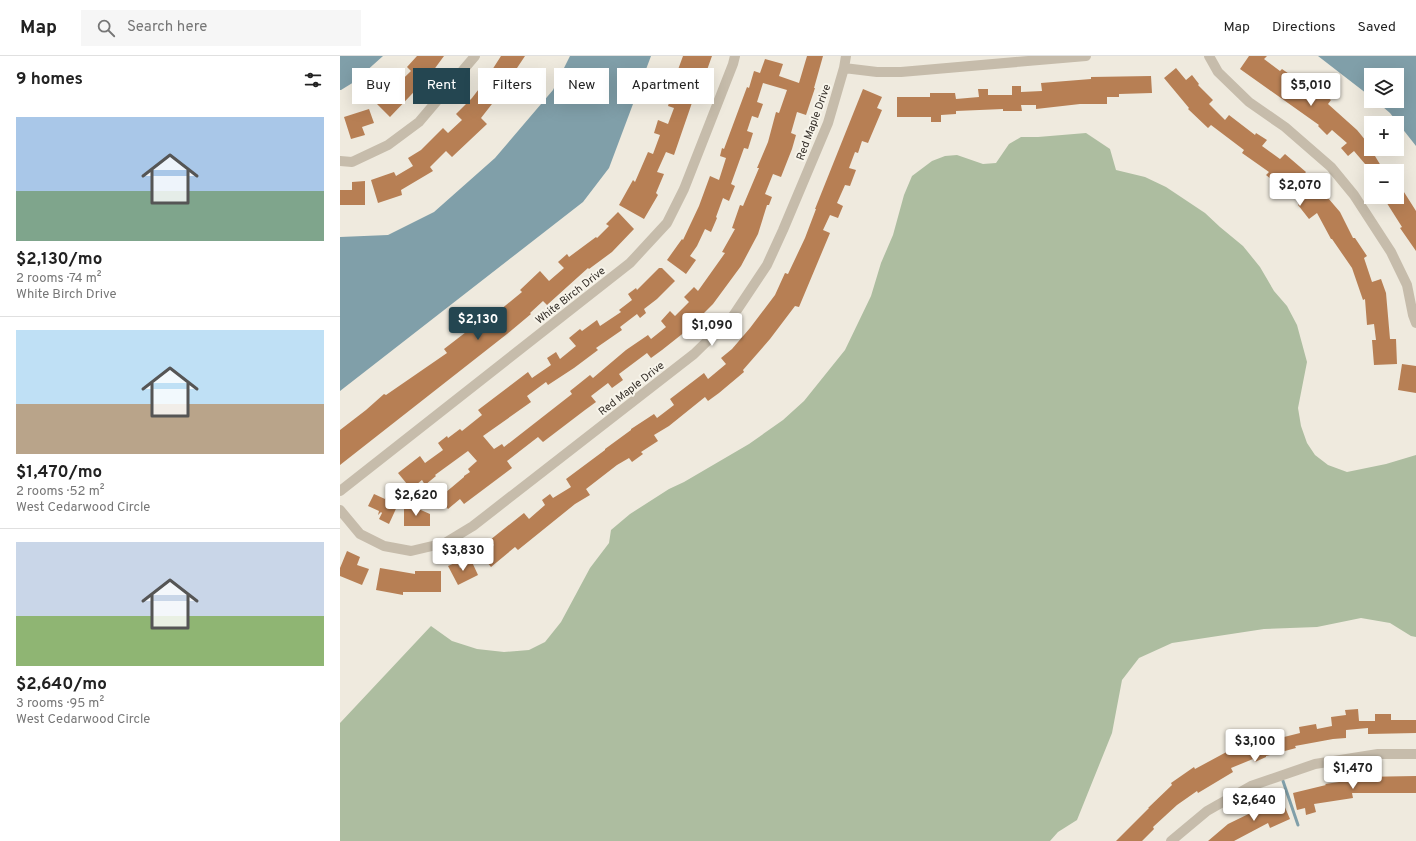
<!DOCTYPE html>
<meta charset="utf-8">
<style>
body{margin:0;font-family:Overpass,sans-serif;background:#f6f6f6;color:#222;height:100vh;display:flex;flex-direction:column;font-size:15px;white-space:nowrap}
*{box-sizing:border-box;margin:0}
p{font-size:13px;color:#767676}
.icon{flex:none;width:22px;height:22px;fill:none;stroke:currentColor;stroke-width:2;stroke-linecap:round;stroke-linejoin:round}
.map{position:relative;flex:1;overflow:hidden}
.sheet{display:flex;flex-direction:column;background:#fff;width:340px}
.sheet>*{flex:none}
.banner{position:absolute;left:12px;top:12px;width:380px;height:36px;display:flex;gap:8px}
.controls{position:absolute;left:1024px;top:12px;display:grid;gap:8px}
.controls a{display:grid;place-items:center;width:40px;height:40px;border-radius:0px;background:#fff;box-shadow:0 4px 16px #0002;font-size:20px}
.price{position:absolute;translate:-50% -34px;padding:0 9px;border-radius:4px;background:#fff;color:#222;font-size:13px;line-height:26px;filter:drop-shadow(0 1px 2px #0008)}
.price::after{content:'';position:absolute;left:50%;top:24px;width:12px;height:9px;margin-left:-6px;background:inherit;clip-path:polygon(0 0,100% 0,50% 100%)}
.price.active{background:#244651;color:#fff}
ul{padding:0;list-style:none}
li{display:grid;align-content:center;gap:8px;height:212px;padding:0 16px}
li+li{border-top:1px solid #e0e0e0}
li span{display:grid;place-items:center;height:124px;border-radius:0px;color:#555}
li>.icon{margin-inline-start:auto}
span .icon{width:72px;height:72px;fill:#fffc;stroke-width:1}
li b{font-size:17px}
h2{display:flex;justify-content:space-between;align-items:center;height:48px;padding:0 16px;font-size:17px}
.tag{padding:0 14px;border-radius:0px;background:#fff;box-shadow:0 4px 16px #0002;font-size:14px;line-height:36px}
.tag.active{background:#244651;color:#fff}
header{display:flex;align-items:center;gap:24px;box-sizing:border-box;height:56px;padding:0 20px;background:#fff;border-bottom:1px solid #e0e0e0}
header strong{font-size:19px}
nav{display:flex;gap:22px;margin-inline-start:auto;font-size:14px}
.search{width:280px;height:36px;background:#f6f6f6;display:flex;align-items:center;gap:10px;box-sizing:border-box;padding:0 14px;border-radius:0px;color:#767676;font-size:15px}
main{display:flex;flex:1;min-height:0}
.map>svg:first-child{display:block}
</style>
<header>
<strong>Map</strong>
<div class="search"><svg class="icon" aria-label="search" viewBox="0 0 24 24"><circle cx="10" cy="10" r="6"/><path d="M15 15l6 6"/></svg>Search here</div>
<nav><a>Map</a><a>Directions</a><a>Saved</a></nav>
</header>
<main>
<section class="sheet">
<h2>9 homes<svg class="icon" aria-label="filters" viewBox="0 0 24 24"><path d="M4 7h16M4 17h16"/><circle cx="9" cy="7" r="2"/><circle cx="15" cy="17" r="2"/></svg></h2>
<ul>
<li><span style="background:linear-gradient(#a9c7e8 60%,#7fa58c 0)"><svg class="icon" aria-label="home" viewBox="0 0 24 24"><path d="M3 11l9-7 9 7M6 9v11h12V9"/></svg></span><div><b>$2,130/mo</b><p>2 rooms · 74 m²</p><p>White Birch Drive</p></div></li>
<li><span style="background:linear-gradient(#bfe0f5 60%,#b9a48a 0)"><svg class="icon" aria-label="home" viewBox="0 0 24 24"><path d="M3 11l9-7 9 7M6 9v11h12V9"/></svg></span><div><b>$1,470/mo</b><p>2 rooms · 52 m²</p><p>West Cedarwood Circle</p></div></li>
<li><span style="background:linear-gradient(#c9d6e8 60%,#8fb573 0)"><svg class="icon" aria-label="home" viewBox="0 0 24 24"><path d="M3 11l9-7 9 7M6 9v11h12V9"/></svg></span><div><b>$2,640/mo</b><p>3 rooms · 95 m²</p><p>West Cedarwood Circle</p></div></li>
</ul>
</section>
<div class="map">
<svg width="1076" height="785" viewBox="0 0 1076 785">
<rect width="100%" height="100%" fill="#efeade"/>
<path fill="#adbda0" d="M 746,77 L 770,93 L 776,114 L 805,121 L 826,131 L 865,157 L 880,171 L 903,190 L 920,211 L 934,235 L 947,250 L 957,269 L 967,306 L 958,352 L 961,370 L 967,387 L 975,399 L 988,409 L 1007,416 L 1046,408 L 1076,399 L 1076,581 L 1071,580 L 1050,567 L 1021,562 L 977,571 L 924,573 L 832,587 L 799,602 L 782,624 L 772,677 L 737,764 L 718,776 L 710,785 L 0,785 L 0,667 L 91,570 L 112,585 L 137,593 L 164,596 L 189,594 L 205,586 L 221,566 L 250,512 L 269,487 L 271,474 L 290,458 L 329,433 L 344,426 L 409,388 L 443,364 L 464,345 L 505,294 L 531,240 L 541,207 L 553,179 L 564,139 L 572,120 L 592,105 L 605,100 L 617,99 L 643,108 L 656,107 L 669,88 L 681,81 L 698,81 Z"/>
<path fill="#809fa9" d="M 0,0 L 43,0 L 14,26 L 1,34 L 0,34 Z
M 230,0 L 311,0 L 269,112 L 243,146 L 0,335 L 0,181 L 48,179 L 94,156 L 155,102 L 213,34 Z
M 978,0 L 1076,0 L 1076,90 L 1050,57 L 1036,45 L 1057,45 L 1057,19 L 1031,19 L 1031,41 Z"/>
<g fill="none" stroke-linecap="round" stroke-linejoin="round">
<path stroke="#809fa9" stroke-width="3" d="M 943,725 L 958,769"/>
</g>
<path fill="#b77f54" d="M 77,0 L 104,0 L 90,19 L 50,61 L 37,48 L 71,15 L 67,11 Z
M 161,0 L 185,0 L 173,18 L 179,22 L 172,34 L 166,30 L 141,62 L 147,68 L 112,101 L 106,95 L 90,111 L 93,115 L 61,134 L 62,139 L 38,147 L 31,124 L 54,116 L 56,120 L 73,110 L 68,102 L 81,94 L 103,72 L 108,77 L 122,64 L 116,58 L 132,42 L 145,25 Z
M 343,0 L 372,0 L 358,39 L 355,38 L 334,99 L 326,96 L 317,116 L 324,118 L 316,137 L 318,139 L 304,163 L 279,149 L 293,124 L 295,126 L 308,96 L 313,98 L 320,79 L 314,77 L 318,64 L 328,68 L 334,52 L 328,50 L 334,31 L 332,30 Z
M 467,0 L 483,0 L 474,32 L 475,32 L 466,59 L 457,56 L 451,77 L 456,79 L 452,93 L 441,121 L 433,118 L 425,138 L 432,141 L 429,149 L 427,149 L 418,178 L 401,210 L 373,248 L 346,275 L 322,294 L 311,302 L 307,297 L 279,318 L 283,324 L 272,332 L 268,327 L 251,340 L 256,346 L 245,354 L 203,386 L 198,381 L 167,405 L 172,412 L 124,448 L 120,443 L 108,453 L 99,442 L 124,421 L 124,420 L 130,416 L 128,413 L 137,405 L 128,395 L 95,419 L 96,420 L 85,429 L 82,424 L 71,433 L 58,417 L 80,400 L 85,407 L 103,394 L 98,387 L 107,380 L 108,382 L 120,373 L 122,375 L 142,359 L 138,354 L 188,316 L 192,322 L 211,309 L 207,302 L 216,296 L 220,303 L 236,290 L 229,282 L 240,273 L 242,275 L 257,264 L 260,270 L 281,256 L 279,254 L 292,244 L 288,238 L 296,232 L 297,234 L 319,212 L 322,212 L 335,225 L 317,243 L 304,253 L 306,257 L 300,262 L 297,258 L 280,271 L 282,274 L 256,292 L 258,294 L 234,312 L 208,329 L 206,326 L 187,340 L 191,346 L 143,380 L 154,393 L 162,388 L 164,391 L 232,338 L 230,335 L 250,319 L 253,322 L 286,294 L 308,279 L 311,283 L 326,271 L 321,265 L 330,255 L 335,260 L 349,246 L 344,241 L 354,231 L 358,235 L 385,197 L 382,196 L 395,173 L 392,172 L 400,149 L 403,150 L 419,112 L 417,112 L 428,86 L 436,56 L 439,57 L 447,34 L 423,27 L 417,46 L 423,48 L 418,62 L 412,60 L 407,75 L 413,77 L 408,93 L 404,92 L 391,128 L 395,130 L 389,145 L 383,142 L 376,161 L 377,162 L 371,176 L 365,173 L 357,190 L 350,200 L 356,204 L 346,218 L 327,204 L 342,183 L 343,184 L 359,150 L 370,120 L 379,124 L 386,102 L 380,100 L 382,92 L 384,93 L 407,31 L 409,32 L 414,15 L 420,17 L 425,3 L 443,8 L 439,20 L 459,27 Z
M 909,0 L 927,0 L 924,3 L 940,15 L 942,13 L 972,34 L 974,32 L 991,44 L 988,48 L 1017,74 L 1031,91 L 1031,93 L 1033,93 L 1037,98 L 1035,100 L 1044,115 L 1031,115 L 1014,95 L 1008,100 L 1001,92 L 1007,87 L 992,74 L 987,79 L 978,70 L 979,69 L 900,13 Z
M 836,12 L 846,24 L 852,19 L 859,28 L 858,29 L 873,44 L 869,48 L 885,64 L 889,59 L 915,79 L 916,77 L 927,84 L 922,90 L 940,103 L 945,98 L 966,116 L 961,122 L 976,140 L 982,135 L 1000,156 L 1013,182 L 1015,182 L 1027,200 L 1024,202 L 1032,226 L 1041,223 L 1046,237 L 1050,283 L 1056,283 L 1057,308 L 1034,309 L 1032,284 L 1036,284 L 1034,268 L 1027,269 L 1025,243 L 1023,244 L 1012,212 L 992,183 L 991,183 L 977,157 L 969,163 L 958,149 L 963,144 L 955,135 L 942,123 L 937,128 L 926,119 L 929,116 L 902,97 L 904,94 L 871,69 L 868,72 L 848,53 L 849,52 L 824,22 Z
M 811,20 L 812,37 L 779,38 L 779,41 L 767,41 L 767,48 L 740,48 L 696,53 L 696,49 L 681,49 L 682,55 L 663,55 L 663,53 L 616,55 L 616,58 L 601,59 L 601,66 L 591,66 L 591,61 L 557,61 L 557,41 L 590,41 L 590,37 L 615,37 L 616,43 L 639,41 L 638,33 L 648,33 L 648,39 L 672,39 L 672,30 L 681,30 L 681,36 L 702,35 L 701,27 L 751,23 L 751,21 Z
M 523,33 L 542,41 L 537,52 L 542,54 L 528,87 L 522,85 L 518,97 L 515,96 L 509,112 L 516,114 L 510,130 L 505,129 L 497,147 L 503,150 L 498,162 L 490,159 L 483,174 L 490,177 L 459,251 L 455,250 L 430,283 L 403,314 L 404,316 L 379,337 L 368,345 L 365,341 L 329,370 L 314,379 L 318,385 L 301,396 L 303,398 L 292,406 L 289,402 L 277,409 L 246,433 L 250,439 L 235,448 L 178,494 L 175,491 L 151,511 L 142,500 L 154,489 L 150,484 L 184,457 L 189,463 L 205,449 L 202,444 L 210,438 L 213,442 L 231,431 L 226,423 L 265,394 L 265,393 L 291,374 L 291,373 L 314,358 L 317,362 L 334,349 L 330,343 L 364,317 L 368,323 L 386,308 L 381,302 L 392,293 L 410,272 L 435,239 L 445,217 L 448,218 L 465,182 L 476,153 L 475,153 Z
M 29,53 L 34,67 L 22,71 L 25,79 L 11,83 L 4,61 Z
M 25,125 L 25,149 L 0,149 L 0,134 L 12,134 L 12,126 Z
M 1057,125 L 1076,155 L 1076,195 L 1060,172 L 1062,171 L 1043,141 L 1057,141 Z
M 278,156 L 294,173 L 272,196 L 249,213 L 248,212 L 207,249 L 203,245 L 190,257 L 191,258 L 167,278 L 0,409 L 0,374 L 26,354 L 44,338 L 46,339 L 107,297 L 104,293 L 152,256 L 154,259 L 182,236 L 180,234 L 200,215 L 209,225 L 224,212 L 218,206 L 227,198 L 229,201 L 256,181 L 257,182 L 269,170 L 266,168 Z
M 1062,308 L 1076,310 L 1076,337 L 1058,334 Z
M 34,438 L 45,443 L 47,438 L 58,443 L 56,444 L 60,444 L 49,468 L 39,463 L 42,457 L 41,456 L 38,459 L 39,455 L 28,450 Z
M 64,451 L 74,451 L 90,458 L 90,470 L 64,470 Z
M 7,495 L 20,501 L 17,509 L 29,513 L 22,529 L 0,520 L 0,512 Z
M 117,506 L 120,512 L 132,506 L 138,519 L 118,529 L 108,510 Z
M 40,512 L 75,518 L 75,515 L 101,515 L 101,536 L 63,536 L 63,539 L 36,534 Z
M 1018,653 L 1019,665 L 1035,665 L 1035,658 L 1051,658 L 1051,664 L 1076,664 L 1076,677 L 1028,678 L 1028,672 L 1006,674 L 1006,682 L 993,683 L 955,690 L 956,692 L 926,700 L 926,701 L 915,706 L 913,703 L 891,712 L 893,716 L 858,737 L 857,735 L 837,749 L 813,771 L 814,773 L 802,785 L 776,785 L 809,752 L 808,752 L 832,729 L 831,727 L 854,711 L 855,713 L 892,693 L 890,687 L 901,683 L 903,688 L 918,682 L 920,687 L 960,677 L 959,671 L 976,668 L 977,673 L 992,670 L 991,661 L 1006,659 L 1005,654 Z
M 1076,720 L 1076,737 L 1012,737 L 1013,742 L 974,748 L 976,756 L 966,759 L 965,752 L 957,754 L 953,737 L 986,729 L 985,728 L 1020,723 L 1020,721 Z
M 941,742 L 950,763 L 930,772 L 928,767 L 894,785 L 868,785 L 888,768 Z"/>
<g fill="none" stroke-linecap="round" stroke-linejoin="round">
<path stroke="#c6bcab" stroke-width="10" d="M 869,0 L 878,16 L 909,46 L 945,71 L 991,111 L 1014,139 L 1051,196 L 1067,229 L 1073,259 L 1076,267
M 504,12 L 537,16 L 561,16 L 746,0
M 0,105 L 12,106 L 48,89 L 79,66 L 135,0
M 0,435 L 290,207 L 327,167 L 344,133 L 393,8 L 395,0
M 0,454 L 20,478 L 44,490 L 71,495 L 105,487 L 133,470 L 354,298 L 393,260 L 427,209 L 443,174 L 488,67 L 504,12 L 506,0
M 831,785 L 867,755 L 911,730 L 975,708 L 1038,698 L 1076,698"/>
</g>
<g text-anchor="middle" stroke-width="4" stroke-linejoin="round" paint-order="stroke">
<g font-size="11" fill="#352f29" stroke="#f7f4ea">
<text transform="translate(473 66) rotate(-70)" y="4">Red Maple Drive</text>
<text transform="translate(230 239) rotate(-38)" y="4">White Birch Drive</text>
<text transform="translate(291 332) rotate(-38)" y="4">Red Maple Drive</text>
</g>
</g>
</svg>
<div class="controls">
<a><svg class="icon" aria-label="layers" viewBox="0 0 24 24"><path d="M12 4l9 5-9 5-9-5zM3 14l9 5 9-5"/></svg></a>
<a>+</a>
<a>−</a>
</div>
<b class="price" style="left:971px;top:51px">$5,010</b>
<b class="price" style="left:960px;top:151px">$2,070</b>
<b class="price active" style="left:138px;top:285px">$2,130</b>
<b class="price" style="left:372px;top:291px">$1,090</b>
<b class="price" style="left:76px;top:461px">$2,620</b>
<b class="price" style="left:123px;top:516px">$3,830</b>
<b class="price" style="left:915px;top:707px">$3,100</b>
<b class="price" style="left:1013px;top:734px">$1,470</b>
<b class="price" style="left:914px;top:766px">$2,640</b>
<div class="banner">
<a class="tag">Buy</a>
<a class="tag active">Rent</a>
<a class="tag">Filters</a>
<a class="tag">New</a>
<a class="tag">Apartment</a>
</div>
</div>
</main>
